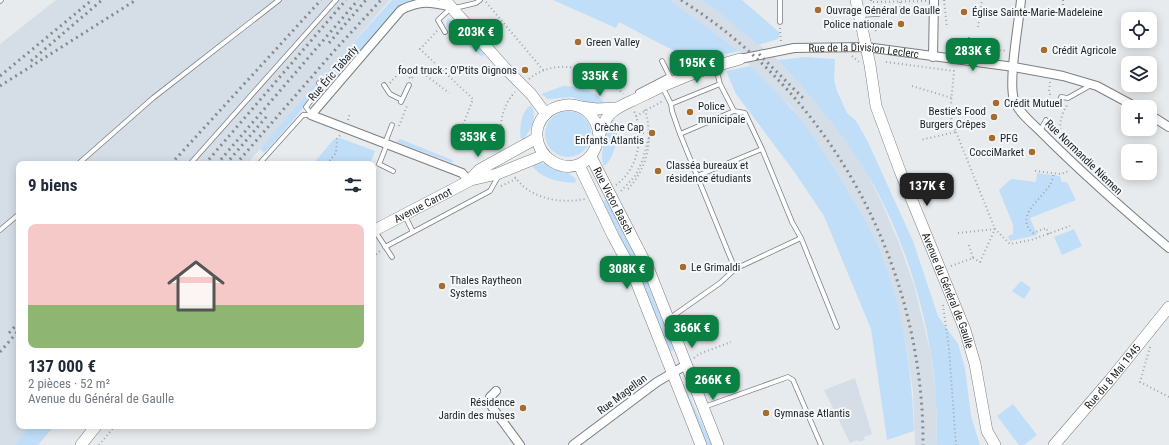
<!DOCTYPE html>
<html lang="fr">
<meta charset="utf-8">
<style>
body{margin:0;font-family:"Roboto Condensed",sans-serif;background:#f6f6f7;color:#1f2937;height:100vh;display:flex;flex-direction:column;font-size:15px;white-space:nowrap}
*{box-sizing:border-box;margin:0}
p{font-size:13px;color:#747a83}
.icon{flex:none;width:22px;height:22px;fill:none;stroke:currentColor;stroke-width:2;stroke-linecap:round;stroke-linejoin:round}
.map{position:relative;flex:1;overflow:hidden}
.details{position:absolute;left:16px;top:161px;width:360px;height:268px;display:flex;flex-direction:column;background:#fff;border-radius:8px;box-shadow:0 2px 10px #0003}
.details>*{flex:none}
.tools{position:absolute;left:1121px;top:12px;display:grid;gap:8px}
.tools a{display:grid;place-items:center;width:36px;height:36px;border-radius:8px;background:#fff;box-shadow:0 2px 10px #0003;font-size:20px}
.price{position:absolute;translate:-50% -34px;padding:0 9px;border-radius:8px;background:#0b8043;color:#fff;font-size:13px;line-height:26px;filter:drop-shadow(0 1px 2px #0008)}
.price::after{content:'';position:absolute;left:50%;top:24px;width:12px;height:9px;margin-left:-6px;background:inherit;clip-path:polygon(0 0,100% 0,50% 100%)}
.price.selected{background:#222;color:#fff}
ul{padding:0;list-style:none}
li{display:grid;align-content:center;gap:8px;height:212px;padding:0 12px}
li span{display:grid;place-items:center;height:124px;border-radius:8px;color:#555}
li>.icon{margin-inline-start:auto}
span .icon{width:72px;height:72px;fill:#fffc;stroke-width:1}
li b{font-size:17px}
h2{display:flex;justify-content:space-between;align-items:center;height:48px;padding:0 12px;font-size:17px}
.map>svg:first-child{display:block}
</style>
<div class="map">
<svg width="1169" height="445" viewBox="0 0 1169 445">
<rect width="100%" height="100%" fill="#e7ebee"/>
<path fill="#d5dee7" d="M 56,0 L 390,0 L 247,164 L 19,164 L 19,426 L 30,426 L 14,445 L 0,445 L 0,44 Z
M 670,0 L 700,0 L 716,10 L 778,60 L 825,112 L 862,164 L 881,201 L 899,243 L 914,285 L 931,354 L 936,398 L 937,445 L 915,445 L 913,392 L 906,344 L 892,290 L 849,192 L 818,143 L 791,107 L 750,66 L 739,51 Z
M 855,378 L 872,434 L 864,437 L 865,440 L 859,442 L 858,440 L 850,443 L 824,390 Z"/>
<path fill="#c1def9" d="M 392,0 L 410,0 L 398,9 L 331,83 L 323,76 Z
M 553,0 L 670,0 L 739,51 L 701,60 L 680,68 L 676,57 L 678,53 L 619,22 L 616,28 Z
M 700,0 L 742,0 L 780,33 L 778,39 L 758,45 L 716,10 Z
M 448,18 L 484,53 L 484,55 L 482,57 L 448,28 L 446,24 Z
M 805,57 L 835,59 L 834,80 L 837,91 L 847,113 L 856,121 L 867,140 L 913,241 L 938,316 L 958,344 L 965,368 L 971,416 L 980,445 L 937,445 C 937,415 936,384 931,354 C 921,291 896,218 861,164 C 837,126 808,93 778,60 Z
M 750,66 C 763,79 777,92 790,107 C 807,125 821,147 834,168 C 849,192 864,217 876,242 C 902,301 912,367 914,431 L 887,440 L 871,329 L 824,216 L 793,170 L 736,94 L 726,71 Z
M 317,82 C 315,99 277,139 264,153 L 260,149 Z
M 563,86 C 579,86 596,90 605,104 L 591,104 L 572,97 L 548,99 L 541,94 Z
M 531,105 C 538,117 531,130 523,140 L 521,139 C 519,130 521,110 531,105 Z
M545 134a23 23 0 1 1 46 0a23 23 0 1 1-46 0Z
M 612,119 C 623,125 614,161 604,166 C 598,157 607,129 612,119 Z
M 340,138 L 375,151 L 370,164 L 313,164 L 334,139 Z
M 400,139 L 452,160 L 453,163 L 396,142 Z
M 536,163 C 547,163 570,171 576,180 L 575,183 C 559,182 540,179 531,164 Z
M 1037,173 L 1060,176 L 1062,182 L 1067,182 L 1076,200 L 1030,218 L 1037,235 L 1010,241 L 1008,236 L 1013,234 L 1013,225 L 999,190 L 1011,179 L 1036,182 Z
M 607,199 L 640,265 L 674,350 L 669,352 L 635,267 L 602,202 Z
M 1074,229 L 1082,246 L 1062,255 L 1054,237 Z
M 1021,281 L 1031,288 L 1024,299 L 1012,291 Z
M 687,390 C 694,409 704,426 712,445 L 706,445 L 684,391 Z
M 1013,404 L 1037,435 L 1024,445 L 1019,445 L 997,416 Z
M 30,426 L 54,426 L 38,445 L 14,445 Z"/>
<g fill="none" stroke-linecap="round" stroke-linejoin="round">
<defs>
<path id="lane" d="M 0,1 L 1,0
M 455,8 L 476,3 L 480,0
M 860,15 L 878,14
M 780,22 L 780,0
M 445,32 L 438,20 L 451,8
M 662,61 L 670,77
M 716,68 L 720,84 L 734,111 L 680,134 L 735,269 L 801,238 L 837,327
M 384,85 L 390,94 L 402,100
M 663,88 L 671,104 L 672,111 L 680,134
M 638,92 L 669,76
M 1061,97 L 1068,98 L 1091,85
M 401,102 L 409,85
M 671,104 L 720,84
M 734,111 L 745,113 L 762,149
M 311,114 L 306,107 L 322,86 L 319,83
M 1040,131 L 1046,120
M 385,143 L 392,125
M 380,162 L 387,144
M 78,164 L 153,98 L 279,0
M 190,164 L 336,0
M 259,164 L 303,115 L 311,115
M 379,164 L 393,171
M 697,176 L 762,149 L 792,222 L 801,238
M 405,216 L 413,232
M 0,230 L 19,214
M 375,231 L 392,257
M 385,247 L 490,191 L 499,175
M 670,318 L 720,283 L 735,269
M 704,407 L 788,377 L 793,380 L 821,445"/>
<g id="street">
<path d="M 1021,0 C 1019,22 1008,81 1014,100 C 1018,112 1032,123 1041,132 C 1082,173 1125,211 1169,248"/>
<path d="M 452,7 C 430,2 421,0 401,10 L 311,115 L 462,173 L 469,181"/>
<path d="M 933,57 L 934,0"/>
<path id="s1" d="M 740,59 L 794,48 L 866,47 L 1014,67 L 1063,76 L 1097,86 L 1136,107"/>
<path d="M 1150,115 L 1169,127"/>
<path d="M 496,391 L 490,397 L 492,407 L 520,445"/>
<path d="M 573,445 L 657,382 L 686,365"/>
</g>
<g id="secondary">
<path d="M 445,0 L 504,67 L 531,94 L 546,114"/>
<path id="s2" d="M 856,0 L 870,65 L 876,106 L 900,171 L 965,330 L 975,364 L 987,431 L 995,445"/>
<path d="M 581,107 L 597,109 L 616,108"/>
<path d="M 599,136 C 594,88 533,101 537,138 C 540,158 561,172 580,164 C 602,154 595,130 610,114 C 618,106 628,103 638,98 C 671,81 705,68 740,59"/>
<path id="s3" d="M 591,157 L 649,270 L 718,445"/>
<path d="M 579,165 L 613,236 L 632,271 L 701,445"/>
<path d="M 471,180 L 497,174 L 544,155"/>
<path id="s4" d="M 373,231 L 469,181 L 479,170 L 537,138"/>
<path d="M 81,445 L 96,426"/>
<path id="s5" d="M 1054,445 L 1110,380 L 1169,307"/>
</g>
</defs>
<use href="#lane" stroke="#7b7e82" stroke-width="5.5"/>
<use href="#street" stroke="#7b7e82" stroke-width="10"/>
<use href="#secondary" stroke="#7b7e82" stroke-width="12"/>
<path stroke="#a2a5a7" stroke-width="2" stroke-dasharray="1 3" stroke-linecap="butt" d="M 871,0 L 871,2 L 926,1
M 944,0 L 947,28
M 1063,0 L 1063,5
M 486,2 L 544,71
M 900,2 L 900,17
M 872,23 L 876,31
M 978,27 L 982,0
M 780,28 L 781,43
M 876,29 L 876,19
M 437,31 L 420,49 L 473,99 L 462,128 L 481,135
M 969,37 L 969,46
M 949,49 L 956,45 L 1007,51
M 852,56 L 859,62
M 886,62 L 954,71 L 950,114 L 956,132 L 920,140
M 529,79 C 558,55 600,70 623,94
M 1050,82 L 1049,91 L 1051,97
M 390,83 L 402,70 L 411,79 L 419,70 L 449,93
M 912,86 L 952,98
M 636,116 L 663,101
M 348,120 L 350,113
M 399,126 L 407,106
M 956,132 L 995,229 L 1010,244 L 1031,240 L 1070,226
M 639,133 L 650,133
M 1063,141 C 1058,128 1060,115 1068,104
M 502,145 C 499,126 501,107 515,92
M 327,164 L 336,153 L 337,139 L 341,134
M 1035,171 L 1061,174 L 1069,171
M 515,177 C 530,199 561,204 585,199
M 616,185 C 638,169 645,136 634,111
M 501,186 L 516,179
M 628,189 C 649,166 654,136 644,107
M 621,191 L 636,175 L 643,159 L 649,137
M 958,233 L 995,229
M 1049,234 L 1046,228 L 1033,233 C 1014,217 1041,199 1050,185 C 1052,182 1053,177 1054,173
M 373,257 L 380,251
M 973,258 L 980,262 L 995,229
M 951,266 L 973,258 L 969,245
M 943,305 L 949,349 L 956,445
M 1150,347 L 1140,382 L 1169,397
M 694,358 L 699,354 L 731,342
M 99,445 L 115,426"/>
<use href="#lane" stroke="#fff" stroke-width="4"/>
<use href="#street" stroke="#fff" stroke-width="8"/>
<use href="#secondary" stroke="#fff" stroke-width="11"/>
<path stroke="#888b8d" stroke-width="3" stroke-dasharray="2 4" stroke-linecap="butt" d="M 681,0 C 832,95 924,267 923,445
M 329,43 L 366,0
M 759,54 L 803,98
M 31,61 L 102,0
M 0,76 L 92,0
M 0,86 L 136,0
M 171,164 L 321,0
M 205,164 L 346,0
M 217,164 L 358,0
M 226,164 L 267,116
M 236,164 L 335,50 L 381,0
M 9,333 L 19,322
M 0,352 L 19,330"/>
</g>
<g fill="#a66c2b" stroke="#f4f8fc" stroke-width="1.5">
<circle cx="818" cy="10" r="4"/>
<circle cx="964" cy="12" r="4"/>
<circle cx="901" cy="24" r="4"/>
<circle cx="578" cy="42" r="4"/>
<circle cx="1044" cy="50" r="4"/>
<circle cx="525" cy="70" r="4"/>
<circle cx="996" cy="103" r="4"/>
<circle cx="690" cy="112" r="4"/>
<circle cx="994" cy="117" r="4"/>
<circle cx="652" cy="133" r="4"/>
<circle cx="992" cy="138" r="4"/>
<circle cx="1032" cy="152" r="4"/>
<circle cx="658" cy="171" r="4"/>
<circle cx="683" cy="267" r="4"/>
<circle cx="442" cy="286" r="4"/>
<circle cx="523" cy="408" r="4"/>
<circle cx="766" cy="413" r="4"/>
</g>
<g text-anchor="middle" stroke-width="4" stroke-linejoin="round" paint-order="stroke">
<g font-size="11" fill="#1e2021" stroke="#f4f8fc" text-anchor="start">
<text x="826" y="14">Ouvrage Général de Gaulle</text>
<text x="972" y="16">Église Sainte-Marie-Madeleine</text>
<text x="893" y="28" text-anchor="end">Police nationale</text>
<text x="586" y="46">Green Valley</text>
<text x="1052" y="54">Crédit Agricole</text>
<text x="517" y="74" text-anchor="end">food truck : O'Ptits Oignons</text>
<text x="1004" y="107">Crédit Mutuel</text>
<text x="698" y="110">Police<tspan x="698" dy="13">municipale</tspan></text>
<text x="986" y="115" text-anchor="end">Bestie’s Food<tspan x="986" dy="13">Burgers Crêpes</tspan></text>
<text x="644" y="131" text-anchor="end">Crèche Cap<tspan x="644" dy="13">Enfants Atlantis</tspan></text>
<text x="1000" y="142">PFG</text>
<text x="1024" y="156" text-anchor="end">CocciMarket</text>
<text x="666" y="169">Classéa bureaux et<tspan x="666" dy="13">résidence étudiants</tspan></text>
<text x="691" y="271">Le Grimaldi</text>
<text x="450" y="284">Thales Raytheon<tspan x="450" dy="13">Systems</tspan></text>
<text x="515" y="406" text-anchor="end">Résidence<tspan x="515" dy="13">Jardin des muses</tspan></text>
<text x="774" y="417">Gymnase Atlantis</text>
</g>
<g font-size="11" fill="#1e2021" stroke="#f4f8fc">
<text dy="4" stroke="none"><textPath href="#s1" startOffset="125">Rue de la Division Leclerc</textPath></text>
<text transform="translate(333 73) rotate(-49)" y="4">Rue Éric Tabarly</text>
<text transform="translate(1084 157) rotate(44)" y="4">Rue Normandie Niemen</text>
<text dy="4" stroke="none"><textPath href="#s3" startOffset="49">Rue Victor Basch</textPath></text>
<text dy="4" stroke="none"><textPath href="#s4" startOffset="56">Avenue Carnot</textPath></text>
<text dy="4" stroke="none"><textPath href="#s2" startOffset="306">Avenue du Général de Gaulle</textPath></text>
<text dy="4" stroke="none"><textPath href="#s5" startOffset="90">Rue du 8 Mai 1945</textPath></text>
<text transform="translate(622 394) rotate(-37)" y="4">Rue Magellan</text>
</g>
</g>
</svg>
<div class="tools">
<a><svg class="icon" aria-label="locate" viewBox="0 0 24 24"><circle cx="12" cy="12" r="6"/><path d="M12 2v4M12 18v4M2 12h4M18 12h4"/></svg></a>
<a><svg class="icon" aria-label="layers" viewBox="0 0 24 24"><path d="M12 4l9 5-9 5-9-5zM3 14l9 5 9-5"/></svg></a>
<a>+</a>
<a>−</a>
</div>
<b class="price" style="left:476px;top:53px">203K €</b>
<b class="price" style="left:973px;top:72px">283K €</b>
<b class="price" style="left:697px;top:84px">195K €</b>
<b class="price" style="left:600px;top:97px">335K €</b>
<b class="price" style="left:478px;top:158px">353K €</b>
<b class="price selected" style="left:927px;top:207px">137K €</b>
<b class="price" style="left:627px;top:290px">308K €</b>
<b class="price" style="left:692px;top:349px">366K €</b>
<b class="price" style="left:713px;top:401px">266K €</b>
<section class="details">
<h2>9 biens<svg class="icon" aria-label="filters" viewBox="0 0 24 24"><path d="M4 7h16M4 17h16"/><circle cx="9" cy="7" r="2"/><circle cx="15" cy="17" r="2"/></svg></h2>
<ul>
<li><span style="background:linear-gradient(#f6c9c9 65%,#8fb573 0)"><svg class="icon" aria-label="home" viewBox="0 0 24 24"><path d="M3 11l9-7 9 7M6 9v11h12V9"/></svg></span><div><b>137 000 €</b><p>2 pièces · 52 m²</p><p>Avenue du Général de Gaulle</p></div></li>
</ul>
</section>
</div>
